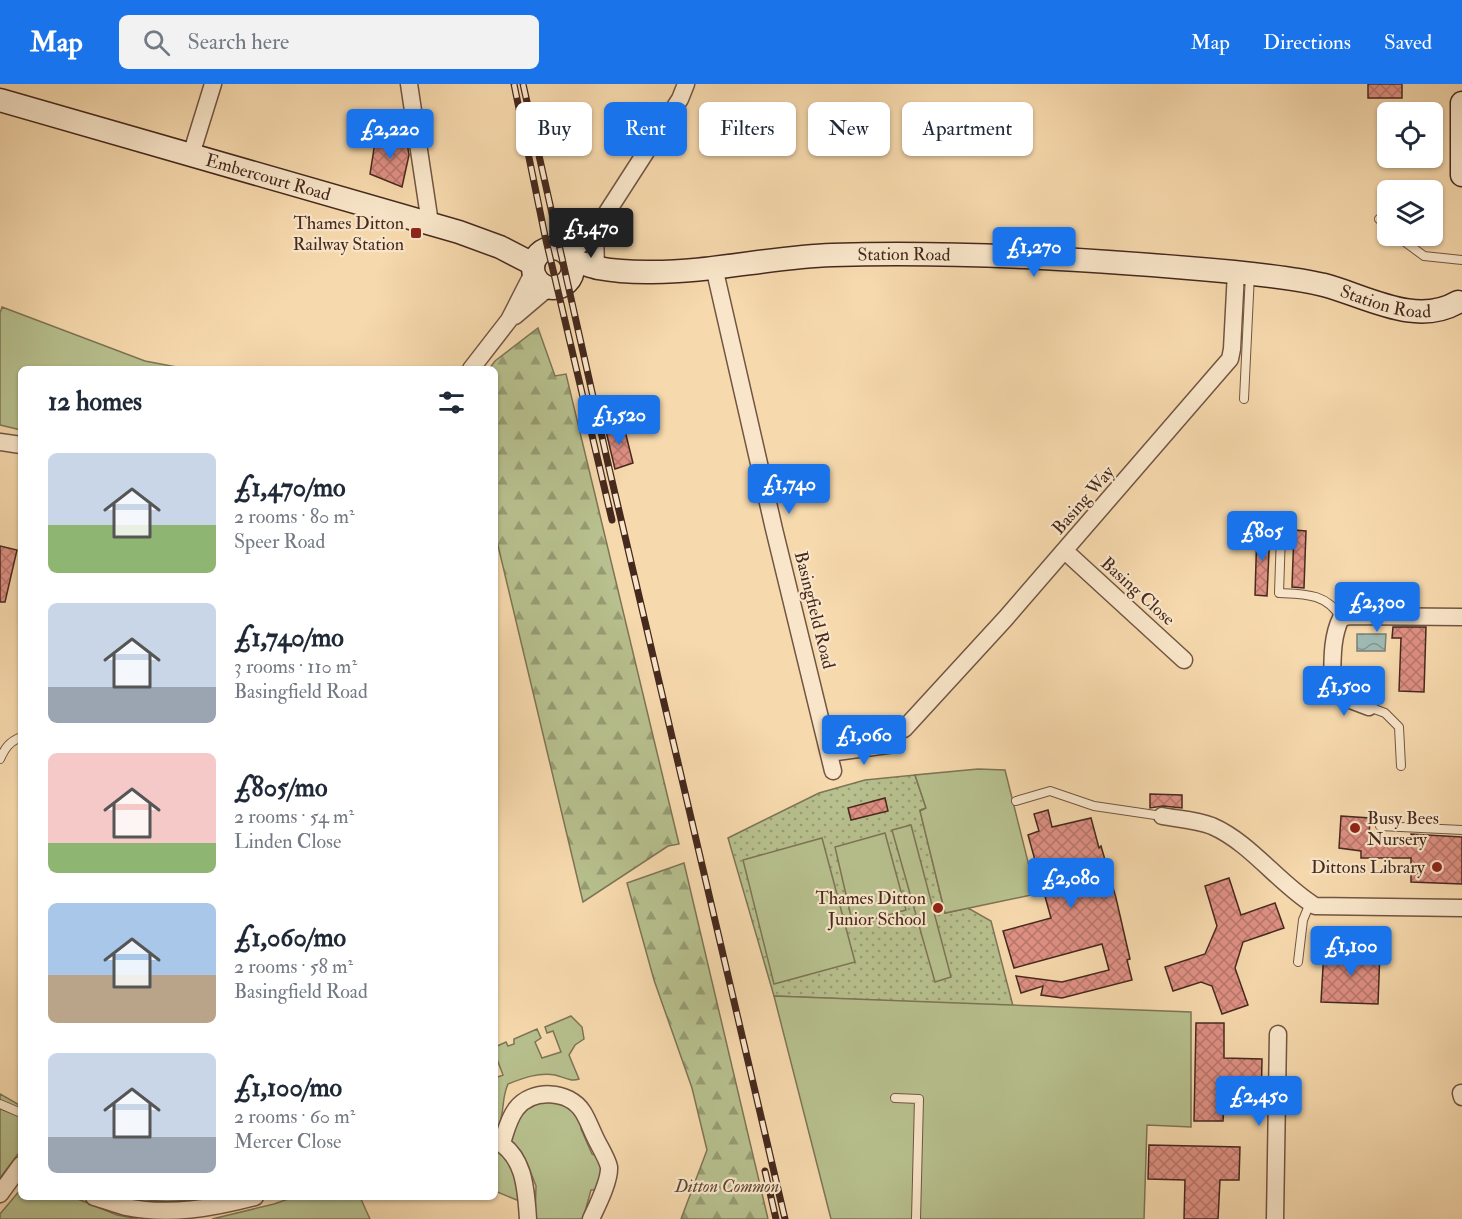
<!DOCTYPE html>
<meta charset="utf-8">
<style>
body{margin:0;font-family:"IM FELL Double Pica",serif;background:#f2f2f3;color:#1f2937;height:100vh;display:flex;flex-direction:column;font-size:22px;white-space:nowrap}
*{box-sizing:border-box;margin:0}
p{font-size:20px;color:#747a83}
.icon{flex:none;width:33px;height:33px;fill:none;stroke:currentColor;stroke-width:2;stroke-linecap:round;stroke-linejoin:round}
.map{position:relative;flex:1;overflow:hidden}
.drawer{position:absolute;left:18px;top:282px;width:480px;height:834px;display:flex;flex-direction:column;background:#fff;border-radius:9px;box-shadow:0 2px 4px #0004}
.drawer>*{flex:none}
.guide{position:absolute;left:516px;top:18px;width:570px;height:54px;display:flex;gap:12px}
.controls{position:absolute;left:1377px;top:18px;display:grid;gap:12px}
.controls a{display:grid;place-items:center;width:66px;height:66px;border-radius:9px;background:#fff;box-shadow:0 2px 4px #0004;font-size:30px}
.price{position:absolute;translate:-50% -51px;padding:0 14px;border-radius:6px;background:#1a73e8;color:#fff;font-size:20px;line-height:39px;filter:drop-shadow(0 2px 3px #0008)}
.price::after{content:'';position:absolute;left:50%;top:36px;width:18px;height:14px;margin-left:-9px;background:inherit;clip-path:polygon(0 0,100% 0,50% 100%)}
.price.selected{background:#222;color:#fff}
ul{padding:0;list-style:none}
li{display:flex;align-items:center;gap:18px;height:150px;padding:0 30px}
li span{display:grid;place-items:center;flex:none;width:168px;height:120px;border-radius:9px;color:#555}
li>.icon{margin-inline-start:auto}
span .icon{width:72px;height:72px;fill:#fffc;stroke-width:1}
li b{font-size:26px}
h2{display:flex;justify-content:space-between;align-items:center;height:72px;padding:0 30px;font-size:26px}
.tag{padding:0 21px;border-radius:9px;background:#fff;box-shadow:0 2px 4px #0004;font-size:21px;line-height:54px}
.tag.selected{background:#1a73e8;color:#fff}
header{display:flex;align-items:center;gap:36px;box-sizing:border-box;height:84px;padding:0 30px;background:#1a73e8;color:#fff}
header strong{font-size:28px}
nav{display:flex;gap:33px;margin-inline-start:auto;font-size:21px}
.search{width:420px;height:54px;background:#f2f2f3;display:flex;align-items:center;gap:15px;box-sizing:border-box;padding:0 21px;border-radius:9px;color:#747a83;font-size:22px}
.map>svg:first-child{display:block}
</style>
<header>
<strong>Map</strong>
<div class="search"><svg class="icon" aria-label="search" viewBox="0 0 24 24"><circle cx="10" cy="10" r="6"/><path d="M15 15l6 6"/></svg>Search here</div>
<nav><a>Map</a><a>Directions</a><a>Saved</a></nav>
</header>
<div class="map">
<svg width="1462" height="1135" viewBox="0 0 1462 1135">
<defs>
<pattern id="grass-dots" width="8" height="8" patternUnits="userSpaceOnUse" patternTransform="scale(1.5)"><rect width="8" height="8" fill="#b7c08e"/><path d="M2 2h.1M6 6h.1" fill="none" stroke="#979c73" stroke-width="1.8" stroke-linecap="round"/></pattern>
<pattern id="forest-firs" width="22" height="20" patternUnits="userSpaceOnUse" patternTransform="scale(1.5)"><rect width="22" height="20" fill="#b7c08e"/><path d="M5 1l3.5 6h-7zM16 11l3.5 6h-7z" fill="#979c73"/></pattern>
<pattern id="water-waves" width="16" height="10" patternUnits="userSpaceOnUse" patternTransform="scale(1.5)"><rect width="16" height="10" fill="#9eb9b2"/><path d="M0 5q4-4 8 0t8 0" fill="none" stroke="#839690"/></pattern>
<pattern id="building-cross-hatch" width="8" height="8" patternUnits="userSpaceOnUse" patternTransform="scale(1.5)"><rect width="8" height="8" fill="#df9084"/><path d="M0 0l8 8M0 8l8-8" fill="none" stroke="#b7766b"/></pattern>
</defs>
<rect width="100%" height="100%" fill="#f6d9ad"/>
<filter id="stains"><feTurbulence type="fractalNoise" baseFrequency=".00333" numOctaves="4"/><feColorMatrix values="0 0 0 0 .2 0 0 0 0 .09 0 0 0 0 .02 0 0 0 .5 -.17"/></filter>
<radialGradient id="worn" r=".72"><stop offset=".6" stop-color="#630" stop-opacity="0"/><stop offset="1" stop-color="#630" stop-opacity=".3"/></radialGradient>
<path fill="url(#grass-dots)" stroke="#7e7456" stroke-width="1.5" d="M 915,691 L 926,724 L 920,726 L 945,829 L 968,824 L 991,837 L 1013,922 L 774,912 L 728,754 L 819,709 L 865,696 Z"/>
<path fill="url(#forest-firs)" stroke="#7e7456" stroke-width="1.5" d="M 538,244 L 555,292 L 566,290 L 679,760 L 668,762 L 583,818 L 495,449 L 495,285 L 489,285 L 495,277 Z
M 684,779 L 768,1135 L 681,1135 L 707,1066 L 692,1004 L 654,896 L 627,799 Z"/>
<path fill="#b7c08e" stroke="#7e7456" stroke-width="1.5" d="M 2,223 L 145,277 L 187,285 L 21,285 L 21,346 L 0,341 L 0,229 Z
M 978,685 L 1005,686 L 1036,810 L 945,829 L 920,727 L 926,724 L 915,691 Z
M 911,741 L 951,893 L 935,898 L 892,746 Z
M 885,749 L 906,826 L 853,841 L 835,763 Z
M 822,754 L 855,878 L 774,900 L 743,776 Z
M 774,912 L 1191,928 L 1191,1043 L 1147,1041 L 1144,1135 L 831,1135 Z
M 571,932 L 582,943 L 584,955 L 575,961 L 569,971 L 579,995 C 570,998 564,993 555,991 C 539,988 523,994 508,1000 C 501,1016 505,1026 499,1041 L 495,1043 L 495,994 L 503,991 L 495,970 L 495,963 L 506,958 L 508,962 L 514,960 L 514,955 L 537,945 L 541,954 L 535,958 L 542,974 L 561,968 L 553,947 L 547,949 L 545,943 Z
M 0,1010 L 21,1022 L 21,1066 L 0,1094 Z
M 538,1016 L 562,1017 L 583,1037 L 581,1045 L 592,1070 L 599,1073 L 603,1088 L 599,1106 L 591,1106 L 583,1135 L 535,1135 L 536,1102 L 527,1079 L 511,1059 L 511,1042 L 525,1022 Z
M 495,1064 C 518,1081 520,1089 519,1117 L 495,1107 Z
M 21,1105 L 21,1113 L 73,1113 L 117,1131 L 138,1135 L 0,1135 L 0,1130 Z
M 135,1113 L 206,1113 C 182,1118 158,1120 135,1113 Z
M 294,1113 L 360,1113 L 370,1135 L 212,1135 L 274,1120 Z"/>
<path fill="url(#water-waves)" stroke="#7b7f77" stroke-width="1.5" d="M 1357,550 L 1386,550 L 1385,567 L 1357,567 Z"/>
<path fill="url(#building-cross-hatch)" stroke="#46291e" stroke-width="1.5" d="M 1368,0 L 1402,0 L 1402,14 L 1368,14 Z
M 376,52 L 407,59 L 409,71 L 402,103 L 370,90 Z
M 623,339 L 633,379 L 615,385 L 605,343 Z
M 1257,445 L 1270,445 L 1267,512 L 1255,511 Z
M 1294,446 L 1306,447 L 1304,504 L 1292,503 Z
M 0,462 L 17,466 L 5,518 L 0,518 Z
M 1393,543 L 1426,543 L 1424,608 L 1399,607 L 1401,554 L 1392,554 Z
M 1150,710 L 1182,711 L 1182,724 L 1163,722 L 1150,724 Z
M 885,714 L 888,727 L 851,736 L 848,724 Z
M 1048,726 L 1052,743 L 1091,734 L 1099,764 L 1101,762 L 1116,814 L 1130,875 L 1127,876 L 1132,896 L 1062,914 L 1041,911 L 1043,902 L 1021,909 L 1016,892 L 1062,898 L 1109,886 L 1102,860 L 1014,884 L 1003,847 L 1051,834 L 1028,751 L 1039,747 L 1034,730 Z
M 1341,732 L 1370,734 L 1369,754 L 1411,756 L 1411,750 L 1462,753 L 1462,800 L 1411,798 L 1411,774 L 1361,774 L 1361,767 L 1339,764 Z
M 1229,794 L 1241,831 L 1275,819 L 1284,844 L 1243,858 L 1235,884 L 1248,921 L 1222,930 L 1212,902 L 1201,898 L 1173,907 L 1165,883 L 1205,870 L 1217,842 L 1205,802 Z
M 1324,865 L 1380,867 L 1378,920 L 1321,918 Z
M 1196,939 L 1224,939 L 1224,974 L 1262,975 L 1261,1023 L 1224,1022 L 1223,1037 L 1194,1037 Z
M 1149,1061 L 1240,1063 L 1239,1096 L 1220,1096 L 1218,1135 L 1184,1135 L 1185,1096 L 1148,1095 Z"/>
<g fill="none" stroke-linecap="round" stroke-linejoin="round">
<defs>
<path id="lane" d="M 1379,135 L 1388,143
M 1397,152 L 1424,172 L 1462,176
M 1244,315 L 1250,190
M 1281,450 L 1279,509 C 1304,510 1327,509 1341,534
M 1369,623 L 1385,629 L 1399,643 L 1401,682
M 0,675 C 5,664 9,658 21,653
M 1016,717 L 1050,707 L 1094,722 L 1162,732
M 1380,742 L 1462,746
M 1298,878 L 1303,836 L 1310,819
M 895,1014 L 919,1015 L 916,1135
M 0,1020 L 21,1029"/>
<path id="street" d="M 409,0 L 430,139
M 191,71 L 213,0
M 595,147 L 596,184
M 569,172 C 579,165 584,152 595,147 L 680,15 L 686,0
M 714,183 L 774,445 L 833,687
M 515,232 L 548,204
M 471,285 L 509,236 L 533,189
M 0,358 L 21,361
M 1065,467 L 1184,576
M 1369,623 L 1332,609 C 1333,584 1330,556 1341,534 L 1350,532 L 1462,533
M 904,645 L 1005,535 L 1223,283 L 1230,275 L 1232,265 L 1236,188
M 829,669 L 895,660
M 1162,732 C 1178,735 1197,736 1212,742 C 1251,759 1279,800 1315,822 L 1462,824
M 1461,1009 L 1462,1013
M 495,1056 C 525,1071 526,1106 528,1135
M 502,1059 C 506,1047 508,1036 516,1025 C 532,1004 569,1006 583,1028 C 588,1036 591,1045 595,1053 C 599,1062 607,1074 609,1083 C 610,1097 597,1122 591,1135
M 0,1110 L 21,1081
M 94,1113 C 105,1116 115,1120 126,1123 C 169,1132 213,1124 255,1113
M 1275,1135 L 1278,950"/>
<g id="secondary">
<path id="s1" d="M 0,16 L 459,148 L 500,163 L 533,180"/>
<path d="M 1462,19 L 1462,91"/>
<circle cx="553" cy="184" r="20"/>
<path id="s2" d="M 572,177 C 581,178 589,182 598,184 C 614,187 631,188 647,188 C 709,189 770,173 832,171 C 966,167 1101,176 1234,188 C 1264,191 1295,194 1324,201 C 1366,212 1416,243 1458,218"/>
</g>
</defs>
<use href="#lane" stroke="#725542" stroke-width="10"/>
<use href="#street" stroke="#725542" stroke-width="19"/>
<use href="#secondary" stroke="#46291e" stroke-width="25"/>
<use href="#lane" stroke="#f9e6ca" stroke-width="8"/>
<use href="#street" stroke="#f9e6ca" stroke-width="16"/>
<use href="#secondary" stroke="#f9e6ca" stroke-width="22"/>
<defs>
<path id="rail" d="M 514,0 L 545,152 L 612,436
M 523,0 L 609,384 L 785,1135
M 765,1087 L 776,1135"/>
</defs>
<use href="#rail" stroke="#46291e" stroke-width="7"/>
<use href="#rail" stroke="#f9e6ca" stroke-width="4.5" stroke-dasharray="14" stroke-linecap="butt"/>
</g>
<g fill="#8f2418" stroke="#f9e6ca" stroke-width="2">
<rect x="410" y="143" width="12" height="12" rx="3"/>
<circle cx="1355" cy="744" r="6"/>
<circle cx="1437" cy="783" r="6"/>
<circle cx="938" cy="824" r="6"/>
</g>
<g text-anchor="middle" stroke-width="4.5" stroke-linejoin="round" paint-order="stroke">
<g font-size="18" fill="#46291e" stroke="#f9e6ca">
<text dy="6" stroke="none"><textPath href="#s1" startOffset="279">Embercourt Road</textPath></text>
<text dy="6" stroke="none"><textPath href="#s2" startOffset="334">Station Road</textPath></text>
<text dy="6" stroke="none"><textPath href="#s2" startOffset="820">Station Road</textPath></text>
<text transform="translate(1083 416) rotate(-49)" y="6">Basing Way</text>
<text transform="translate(1138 507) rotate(42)" y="6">Basing Close</text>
<text transform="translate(815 526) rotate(76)" y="6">Basingfield Road</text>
</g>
<g font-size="18" fill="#46291e" stroke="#f9e6ca" text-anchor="end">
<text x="404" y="145">Thames Ditton<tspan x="404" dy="21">Railway Station</tspan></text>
<text x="1367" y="740" text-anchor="start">Busy Bees<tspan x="1367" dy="21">Nursery</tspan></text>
<text x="1425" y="789">Dittons Library</text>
<text x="926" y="820">Thames Ditton<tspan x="926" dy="21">Junior School</tspan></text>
</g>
<g font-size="18" font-style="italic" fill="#5d4734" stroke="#f9e6ca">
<text x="727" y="1108">Ditton Common</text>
</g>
</g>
<rect width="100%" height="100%" filter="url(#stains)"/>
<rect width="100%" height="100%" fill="url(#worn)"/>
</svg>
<div class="controls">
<a><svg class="icon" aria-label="locate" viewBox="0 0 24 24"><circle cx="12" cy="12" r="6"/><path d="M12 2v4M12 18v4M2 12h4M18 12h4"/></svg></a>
<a><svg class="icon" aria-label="layers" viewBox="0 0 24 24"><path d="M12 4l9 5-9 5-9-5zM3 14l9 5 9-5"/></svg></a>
</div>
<b class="price" style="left:390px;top:76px">£2,220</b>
<b class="price selected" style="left:591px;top:175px">£1,470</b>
<b class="price" style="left:1034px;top:194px">£1,270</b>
<b class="price" style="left:619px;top:362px">£1,520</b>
<b class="price" style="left:789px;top:431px">£1,740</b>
<b class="price" style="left:1262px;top:478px">£805</b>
<b class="price" style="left:1377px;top:549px">£2,300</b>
<b class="price" style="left:1344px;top:633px">£1,500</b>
<b class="price" style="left:864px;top:682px">£1,060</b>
<b class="price" style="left:1071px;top:825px">£2,080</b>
<b class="price" style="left:1351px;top:893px">£1,100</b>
<b class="price" style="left:1259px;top:1043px">£2,450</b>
<div class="guide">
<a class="tag">Buy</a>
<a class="tag selected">Rent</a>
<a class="tag">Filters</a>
<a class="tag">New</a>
<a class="tag">Apartment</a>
</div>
<section class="drawer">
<h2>12 homes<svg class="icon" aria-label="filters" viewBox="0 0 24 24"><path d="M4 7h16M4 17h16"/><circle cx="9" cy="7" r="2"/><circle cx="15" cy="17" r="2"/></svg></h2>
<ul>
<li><span style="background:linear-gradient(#c9d6e8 60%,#8fb573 0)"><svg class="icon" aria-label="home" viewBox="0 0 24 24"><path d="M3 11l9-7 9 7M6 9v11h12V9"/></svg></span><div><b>£1,470/mo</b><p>2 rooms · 80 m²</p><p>Speer Road</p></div></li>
<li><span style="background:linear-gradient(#c9d6e8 70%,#9aa5b1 0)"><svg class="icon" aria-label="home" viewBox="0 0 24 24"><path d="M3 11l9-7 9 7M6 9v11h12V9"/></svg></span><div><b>£1,740/mo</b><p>3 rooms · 110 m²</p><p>Basingfield Road</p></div></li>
<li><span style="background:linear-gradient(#f6c9c9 75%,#8fb573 0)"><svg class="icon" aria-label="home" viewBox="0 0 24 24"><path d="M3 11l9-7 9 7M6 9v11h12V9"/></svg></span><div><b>£805/mo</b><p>2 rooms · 54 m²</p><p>Linden Close</p></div></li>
<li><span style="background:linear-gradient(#a9c7e8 60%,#b9a48a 0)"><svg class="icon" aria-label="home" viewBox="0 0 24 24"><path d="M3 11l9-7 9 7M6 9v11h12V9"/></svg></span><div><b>£1,060/mo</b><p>2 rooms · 58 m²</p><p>Basingfield Road</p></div></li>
<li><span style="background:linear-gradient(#c9d6e8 70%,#9aa5b1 0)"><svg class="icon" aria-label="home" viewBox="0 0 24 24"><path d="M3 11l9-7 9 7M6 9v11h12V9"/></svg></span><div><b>£1,100/mo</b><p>2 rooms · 60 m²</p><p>Mercer Close</p></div></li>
</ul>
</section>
</div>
